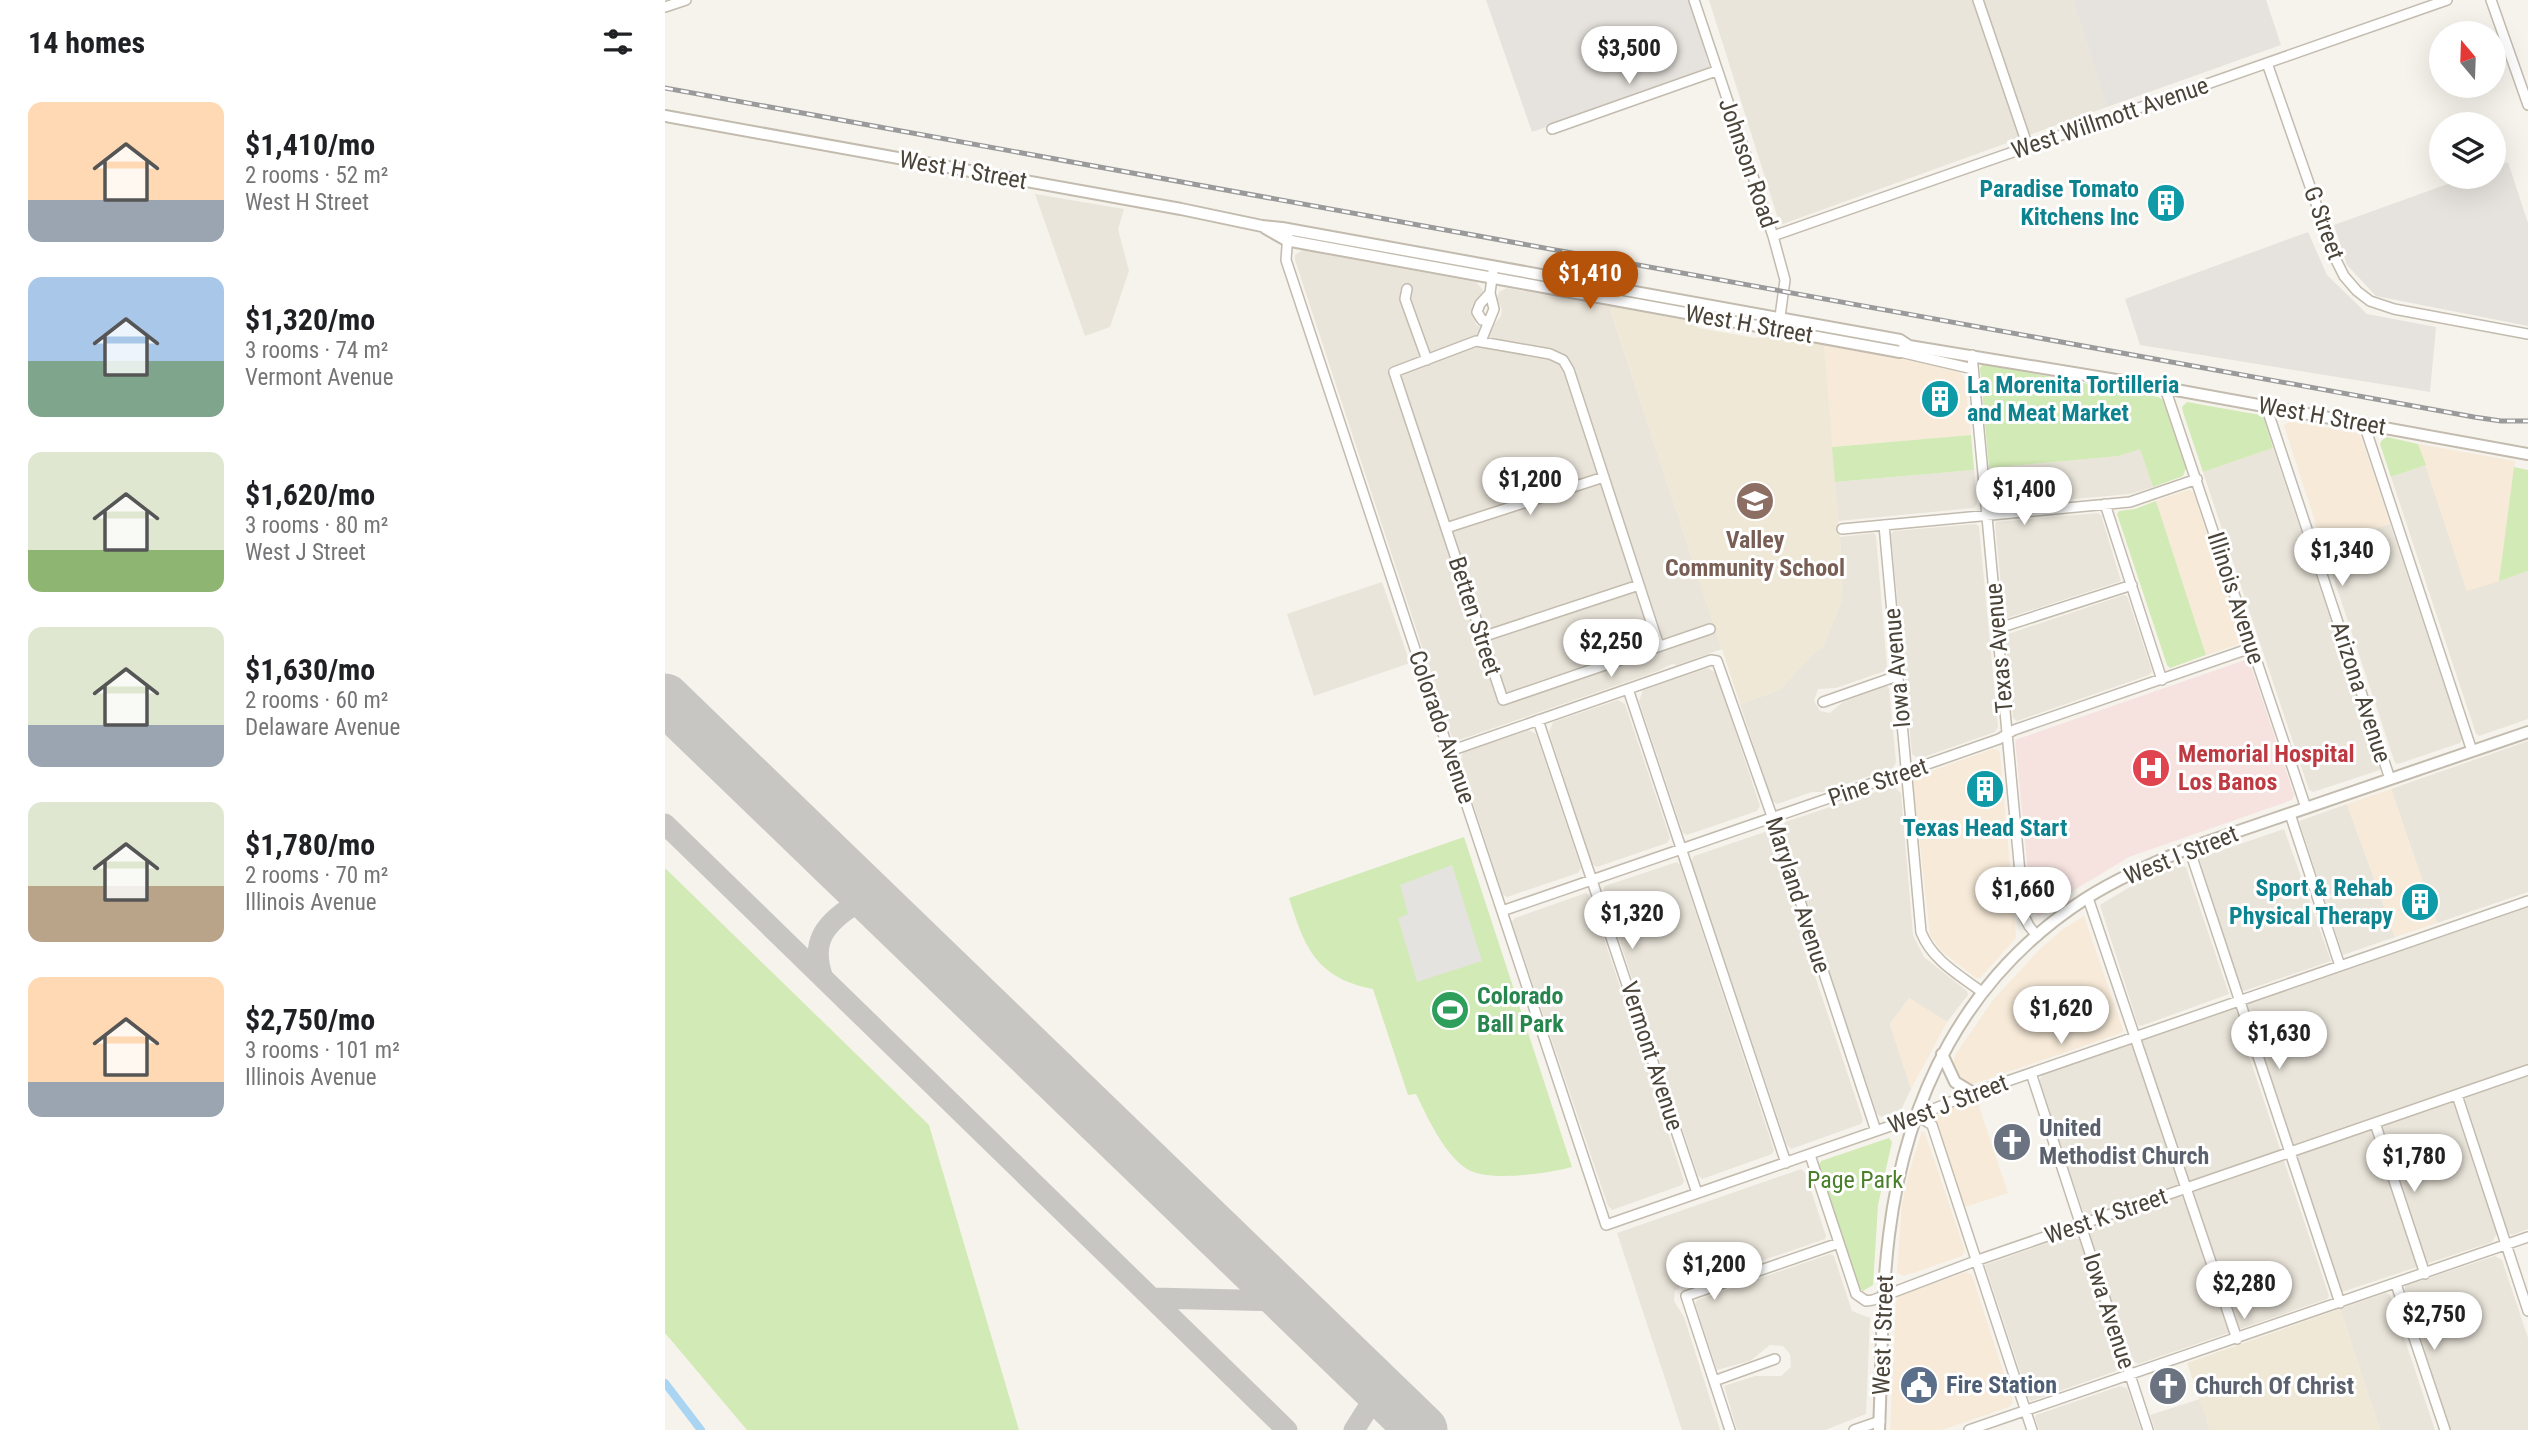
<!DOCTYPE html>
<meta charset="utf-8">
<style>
body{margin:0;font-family:"Roboto Condensed",sans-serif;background:#f6f6f6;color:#202124;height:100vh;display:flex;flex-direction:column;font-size:26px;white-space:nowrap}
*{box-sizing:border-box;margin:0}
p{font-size:23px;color:#757577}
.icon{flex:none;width:38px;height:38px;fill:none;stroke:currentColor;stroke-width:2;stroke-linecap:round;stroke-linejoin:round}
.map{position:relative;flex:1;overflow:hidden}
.side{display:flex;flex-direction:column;background:#fff;width:665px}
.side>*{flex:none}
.needle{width:46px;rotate:341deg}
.controls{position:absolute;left:1764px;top:21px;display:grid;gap:14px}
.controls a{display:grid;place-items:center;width:77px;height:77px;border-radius:50%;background:#fff;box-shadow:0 7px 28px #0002;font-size:35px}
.price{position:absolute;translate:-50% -60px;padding:0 16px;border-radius:24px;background:#fff;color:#222;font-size:23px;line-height:46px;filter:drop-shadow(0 2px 4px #0008)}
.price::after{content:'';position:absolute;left:50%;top:42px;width:21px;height:16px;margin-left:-10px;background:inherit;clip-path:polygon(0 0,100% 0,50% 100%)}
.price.selected{background:#b45309;color:#fff}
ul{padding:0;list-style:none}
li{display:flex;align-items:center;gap:21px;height:175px;padding:0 28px}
li span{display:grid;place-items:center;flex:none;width:196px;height:140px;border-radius:14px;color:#555}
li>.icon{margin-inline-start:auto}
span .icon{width:84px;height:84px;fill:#fffc;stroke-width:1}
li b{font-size:30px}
h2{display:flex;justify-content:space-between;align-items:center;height:84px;padding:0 28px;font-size:30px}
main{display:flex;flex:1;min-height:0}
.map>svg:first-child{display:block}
</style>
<main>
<section class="side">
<h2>14 homes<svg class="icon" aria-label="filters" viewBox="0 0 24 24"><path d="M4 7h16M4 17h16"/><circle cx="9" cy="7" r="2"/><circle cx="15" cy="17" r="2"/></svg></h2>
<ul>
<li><span style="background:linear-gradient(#ffd9b3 70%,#9aa5b1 0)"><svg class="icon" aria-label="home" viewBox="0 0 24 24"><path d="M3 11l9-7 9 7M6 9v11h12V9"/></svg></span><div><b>$1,410/mo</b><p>2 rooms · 52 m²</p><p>West H Street</p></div></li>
<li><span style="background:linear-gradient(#a9c7e8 60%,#7fa58c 0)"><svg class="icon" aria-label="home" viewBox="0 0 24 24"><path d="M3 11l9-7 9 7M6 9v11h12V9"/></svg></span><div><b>$1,320/mo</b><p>3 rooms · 74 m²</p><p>Vermont Avenue</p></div></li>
<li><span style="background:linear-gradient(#dfe7d0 70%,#8fb573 0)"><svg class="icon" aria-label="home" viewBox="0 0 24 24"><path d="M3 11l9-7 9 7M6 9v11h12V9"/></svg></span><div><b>$1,620/mo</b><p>3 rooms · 80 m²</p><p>West J Street</p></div></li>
<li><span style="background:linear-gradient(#dfe7d0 70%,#9aa5b1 0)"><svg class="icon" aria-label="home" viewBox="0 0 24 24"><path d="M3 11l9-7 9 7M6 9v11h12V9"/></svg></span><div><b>$1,630/mo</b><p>2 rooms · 60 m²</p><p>Delaware Avenue</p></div></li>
<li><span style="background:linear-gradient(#dfe7d0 60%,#b9a48a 0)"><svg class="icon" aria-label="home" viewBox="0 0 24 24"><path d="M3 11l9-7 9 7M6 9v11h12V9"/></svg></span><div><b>$1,780/mo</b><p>2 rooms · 70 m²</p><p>Illinois Avenue</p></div></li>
<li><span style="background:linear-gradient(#ffd9b3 75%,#9aa5b1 0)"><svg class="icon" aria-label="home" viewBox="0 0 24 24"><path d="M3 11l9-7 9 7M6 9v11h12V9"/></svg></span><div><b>$2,750/mo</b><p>3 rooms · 101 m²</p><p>Illinois Avenue</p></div></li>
</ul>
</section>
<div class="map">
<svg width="1863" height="1430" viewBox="0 0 1863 1430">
<rect width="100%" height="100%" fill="#f6f3ec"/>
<path fill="#eae5da" d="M 1044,0 L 1408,0 L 1442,107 L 1115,225 Z
M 370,194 L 459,209 L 453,229 L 464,271 L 445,327 L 420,336 Z
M 637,250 L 811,282 L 818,290 L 817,297 L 808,307 L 811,325 L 826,328 L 836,316 L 837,310 L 832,298 L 834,292 L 842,288 L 947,307 L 946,312 L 1057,649 L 1012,665 L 1007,664 L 993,671 L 794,740 L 789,739 L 786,735 L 630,260 L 630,255 Z
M 1475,448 L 1488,487 L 1465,494 L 1331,506 L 1328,503 L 1324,468 L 1454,456 Z
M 1608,448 L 1715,767 L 1715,770 L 1648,792 L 1644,790 L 1538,472 Z
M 1761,465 L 1802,591 L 1863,571 L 1863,719 L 1814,736 L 1811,734 L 1726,477 Z
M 1309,470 L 1312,504 L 1309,508 L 1173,521 L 1170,482 Z
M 1433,513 L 1436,515 L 1456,581 L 1342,618 L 1339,616 L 1330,524 L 1332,522 Z
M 1311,524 L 1314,527 L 1333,727 L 1330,732 L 1253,759 L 1247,754 L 1226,534 L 1229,531 Z
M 1725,524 L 1797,739 L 1795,743 L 1733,764 L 1730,763 L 1658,546 Z
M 1209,533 L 1211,536 L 1222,667 L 1220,671 L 1171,688 L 1153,689 L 1149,701 L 1155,711 L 1165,713 L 1178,702 L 1221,686 L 1224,688 L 1231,762 L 1228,768 L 1157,792 L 1147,792 L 1112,804 L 1107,801 L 1075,704 L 1114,690 L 1152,650 L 1157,648 L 1177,601 L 1175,537 Z
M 717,582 L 745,663 L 649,696 L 622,614 Z
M 1459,595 L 1462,596 L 1487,671 L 1484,675 L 1352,721 L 1348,718 L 1340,637 L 1343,634 Z
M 1043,668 L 1051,673 L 1095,806 L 1092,811 L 1022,835 L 1018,833 L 974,701 L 978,690 Z
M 953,700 L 960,704 L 1005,838 L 1002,843 L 932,867 L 927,864 L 884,732 L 888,722 Z
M 863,730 L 871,734 L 916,868 L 913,873 L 842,897 L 838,895 L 795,763 L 798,752 Z
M 1863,741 L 1863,892 L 1772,923 L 1726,789 Z
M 1228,786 L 1236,793 L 1248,935 L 1259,957 L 1302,991 L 1303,995 L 1282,1022 L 1244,998 L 1225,1024 L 1246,1089 L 1236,1110 L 1216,1117 L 1212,1114 L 1116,830 L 1120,822 Z
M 1682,804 L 1730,937 L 1678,955 L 1634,821 Z
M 1619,829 L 1666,961 L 1579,991 L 1576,989 L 1534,858 Z
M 1100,832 L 1103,835 L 1198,1120 L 1196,1124 L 1126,1149 L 1122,1145 L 1026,861 L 1029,856 Z
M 1012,862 L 1015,865 L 1109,1150 L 1107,1154 L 1037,1179 L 1033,1175 L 938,891 L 940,886 Z
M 1513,865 L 1521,867 L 1564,994 L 1476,1026 L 1473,1025 L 1435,905 L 1468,885 Z
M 921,893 L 925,896 L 1019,1181 L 1017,1185 L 947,1210 L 943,1206 L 847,922 L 850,918 Z
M 1863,906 L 1863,1229 L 1847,1235 L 1842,1233 L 1831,1235 L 1827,1242 L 1677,1292 L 1575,1029 L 1664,1296 L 1662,1299 L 1473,1364 L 1468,1361 L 1454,1365 L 1451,1371 L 1366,1401 L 1364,1399 L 1320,1265 L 1405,1235 L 1412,1239 L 1425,1234 L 1428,1227 L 1424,1214 L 1418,1211 L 1374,1081 L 1377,1075 Z
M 1136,1169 L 1140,1172 L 1161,1236 L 1160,1239 L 1039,1281 L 1020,1283 L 1010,1291 L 1009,1301 L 1019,1317 L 1055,1430 L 1017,1430 L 952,1233 Z
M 1165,1254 L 1169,1256 L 1187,1311 L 1205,1318 L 1201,1414 L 1160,1430 L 1072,1430 L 1059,1386 L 1090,1376 L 1116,1376 L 1126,1367 L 1125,1354 L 1118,1346 L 1105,1345 L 1085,1361 L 1052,1370 L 1030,1304 L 1032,1300 Z
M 1830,1256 L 1837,1260 L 1863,1338 L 1863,1430 L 1786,1430 L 1740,1291 L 1740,1286 Z
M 1721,1293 L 1725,1295 L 1770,1430 L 1715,1430 L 1675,1309 Z
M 1455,1386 L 1462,1388 L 1476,1430 L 1374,1430 L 1370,1418 L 1371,1415 Z
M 1535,1399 L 1545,1430 L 1490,1430 L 1485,1415 Z"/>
<path fill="#f7ead8" d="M 1159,345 L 1289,368 L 1296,373 L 1300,381 L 1306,435 L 1167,447 Z
M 1624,421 L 1693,433 L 1696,437 L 1725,524 L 1658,546 L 1619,426 Z
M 1753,444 L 1850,461 L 1834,581 L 1802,591 Z
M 1523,490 L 1528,492 L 1577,636 L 1574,644 L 1541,655 L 1491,501 Z
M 1328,749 L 1333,750 L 1335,753 L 1351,938 L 1315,978 L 1311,978 L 1276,951 L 1265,935 L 1248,782 L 1252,776 Z
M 1726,789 L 1772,923 L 1730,937 L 1682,804 Z
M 1419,916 L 1458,1030 L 1456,1033 L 1308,1084 L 1292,1078 L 1288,1066 L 1290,1055 L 1328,1000 L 1374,950 L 1398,929 Z
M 1244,998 L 1282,1022 L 1246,1089 L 1225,1024 Z
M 1311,1097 L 1343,1193 L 1300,1207 L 1269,1115 L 1272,1111 Z
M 1257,1131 L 1260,1133 L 1300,1251 L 1297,1256 L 1239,1276 L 1232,1273 L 1237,1204 L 1243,1176 Z
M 1301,1272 L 1307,1275 L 1348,1402 L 1344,1407 L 1277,1430 L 1225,1430 L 1231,1301 L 1234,1296 Z"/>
<path fill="#e6e2dd" d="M 821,0 L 1026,0 L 1045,70 L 867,132 Z
M 1408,0 L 1601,0 L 1616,45 L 1442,107 Z
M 1843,162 L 1863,223 L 1863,326 L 1711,296 L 1682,265 L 1669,225 L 1802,177 L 1829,177 L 1829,167 Z
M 1643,232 L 1662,275 L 1702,314 L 1771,327 L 1765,392 L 1475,345 L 1460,299 Z"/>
<path fill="#efe8d6" d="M 947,307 L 1021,320 L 1034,328 L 1090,338 L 1104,335 L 1159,345 L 1175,540 L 1177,601 L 1157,648 L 1152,650 L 1114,690 L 1075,704 L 946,312 Z
M 1675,1309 L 1715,1430 L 1545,1430 L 1522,1363 Z"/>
<path fill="#f6e3e0" d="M 1580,660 L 1585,663 L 1629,795 L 1627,800 L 1464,857 L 1411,889 L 1378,914 L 1374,916 L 1367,913 L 1350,740 Z"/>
<path fill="#d2eab5" d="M 1318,364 L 1493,397 L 1498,400 L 1521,468 L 1518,476 L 1488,487 L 1475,449 L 1454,456 L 1324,468 L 1315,368 Z
M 1522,402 L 1595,415 L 1599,419 L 1608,448 L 1538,472 L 1518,412 L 1517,407 Z
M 1306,435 L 1309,470 L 1170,482 L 1167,447 Z
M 1722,437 L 1753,444 L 1761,465 L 1726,477 L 1715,444 L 1717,440 Z
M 1849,467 L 1863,470 L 1863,571 L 1834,581 Z
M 1491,501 L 1541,655 L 1505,668 L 1502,665 L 1452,514 L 1454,511 L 1470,509 Z
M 799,837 L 907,1167 C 883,1173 820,1184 799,1167 C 777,1150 763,1118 751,1094 L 743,1095 L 708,989 C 652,978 640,949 624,898 Z
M 0,868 L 264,1125 L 354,1430 L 82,1430 L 0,1333 Z
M 1224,1138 L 1227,1142 L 1213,1205 L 1208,1285 L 1198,1291 L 1195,1289 L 1154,1166 L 1156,1161 Z"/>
<path fill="#e5e3e0" d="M 787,865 L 817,961 L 752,982 L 733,918 L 743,914 L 735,885 Z"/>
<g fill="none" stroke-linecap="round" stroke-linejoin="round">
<path stroke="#a9d4f2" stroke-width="8" d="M 0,1383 L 36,1430"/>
<path stroke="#c8c6c3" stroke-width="21" d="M 0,709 L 8,707
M 0,824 L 156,976
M 217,908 L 189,905 C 159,924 145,943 158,978 L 622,1430
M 487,1298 L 623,1301
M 689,1430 L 715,1389"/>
<path stroke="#c8c6c3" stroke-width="51" d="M 0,699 L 757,1430"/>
<defs>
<path id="minor" d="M 1029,0 L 1108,236 L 1120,280 L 1114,324
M 1313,0 L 1363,147
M 1826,0 L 1863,105
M 0,7 L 21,0
M 1602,63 L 1670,258 L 1679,276 L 1692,291 L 1705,301 L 1729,309 L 1863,334
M 887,129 L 1051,71
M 623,234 L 621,260 L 941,1225 L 1234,1123 L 1308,1093 L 1863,901
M 1108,236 L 1782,0
M 742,289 L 740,299 L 762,360
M 824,321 L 817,320 L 812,312 L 815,304 L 825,293
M 816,341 L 829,309 L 825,293 L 828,271
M 1235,352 L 1308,369
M 1307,355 L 1359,916 L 1364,926 L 1372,936
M 1500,388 L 1641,808
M 1601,406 L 1725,779
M 1699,424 L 1807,751
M 1440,504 L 1497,680
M 1219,525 L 1256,932 C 1267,960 1294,975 1317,992
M 781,528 L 939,477
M 1177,529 L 1465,502 L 1532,479
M 1331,629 L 1467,585
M 817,637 L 974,585
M 994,646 L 904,370 L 898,360 L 885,354 L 811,341 L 729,372 L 838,700 L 1045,629
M 963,689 L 1121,1163
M 1158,702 L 1232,676
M 873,720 L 1032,1193
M 785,751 L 1046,660 L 1052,661 L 1108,819 L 1211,1131
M 1625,814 L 1675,966
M 1524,848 L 1675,1303
M 1423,898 L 1572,1339
M 837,911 L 1277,759 L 1334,739 L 1349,730 L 1586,648
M 1366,1073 L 1483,1430
M 1792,1095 L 1863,1311
M 1251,1115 L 1267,1125 L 1367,1430
M 1710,1123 L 1760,1274
M 1145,1155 L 1191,1294 L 1201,1301 L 1208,1300 L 1313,1260 L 1863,1070
M 1731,1284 L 1780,1430
M 1049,1381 L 1110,1359
M 1065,1430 L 1021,1296 L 1174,1243
M 1189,1430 L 1215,1421
M 1304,1430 L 1863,1237"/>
<path id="tertiary" d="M 0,116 L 516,209 L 597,226 L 617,228 L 1235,340 L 1244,346 L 1500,388 L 1863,454
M 600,228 L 621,240 L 653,246 L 1235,352 L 1244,346
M 1277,1054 L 1290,1082 L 1308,1093
M 1214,1430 C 1217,1365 1216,1299 1224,1235 C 1241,1096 1301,976 1420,899 C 1453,878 1489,863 1524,848 L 1863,732"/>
</defs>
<use href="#minor" stroke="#c2bbae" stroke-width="12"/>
<use href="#tertiary" stroke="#c2bbae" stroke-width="14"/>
<use href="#minor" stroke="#fff" stroke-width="9"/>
<use href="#tertiary" stroke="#fff" stroke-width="10"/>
<defs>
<path id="rail" d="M 0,88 L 1809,417 L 1836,421 L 1863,421"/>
</defs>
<use href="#rail" stroke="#9a9a9a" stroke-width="5"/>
<use href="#rail" stroke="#fff" stroke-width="2.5" stroke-dasharray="8" stroke-linecap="butt"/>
</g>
<defs>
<symbol id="building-disc" viewBox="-11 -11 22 22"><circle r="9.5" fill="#0f9aa8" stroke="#fff"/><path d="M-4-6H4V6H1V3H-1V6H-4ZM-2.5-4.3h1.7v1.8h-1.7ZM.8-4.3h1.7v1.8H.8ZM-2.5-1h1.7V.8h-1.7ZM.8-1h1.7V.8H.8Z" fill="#fff"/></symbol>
<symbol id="school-disc" viewBox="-11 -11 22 22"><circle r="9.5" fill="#8d6e63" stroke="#fff"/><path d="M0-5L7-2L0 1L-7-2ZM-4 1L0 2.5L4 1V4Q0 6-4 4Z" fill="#fff"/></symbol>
<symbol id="hospital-disc" viewBox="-11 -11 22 22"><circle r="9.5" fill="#e0444e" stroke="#fff"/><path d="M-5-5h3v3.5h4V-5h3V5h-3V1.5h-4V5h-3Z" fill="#fff"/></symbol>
<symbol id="stadium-disc" viewBox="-11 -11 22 22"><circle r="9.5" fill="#2e9e5b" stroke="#fff"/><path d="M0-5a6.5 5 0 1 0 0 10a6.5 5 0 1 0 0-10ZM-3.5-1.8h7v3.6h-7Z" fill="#fff"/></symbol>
<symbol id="church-disc" viewBox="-11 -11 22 22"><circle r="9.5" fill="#6b7280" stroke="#fff"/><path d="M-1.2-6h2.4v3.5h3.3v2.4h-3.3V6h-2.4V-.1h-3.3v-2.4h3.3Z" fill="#fff"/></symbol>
<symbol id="civic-disc" viewBox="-11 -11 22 22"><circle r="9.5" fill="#5c6f8a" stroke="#fff"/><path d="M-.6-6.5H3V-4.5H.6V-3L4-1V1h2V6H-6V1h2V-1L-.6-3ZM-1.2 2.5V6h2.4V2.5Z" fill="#fff"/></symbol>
</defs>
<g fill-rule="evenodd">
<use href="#building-disc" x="1479" y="181" width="44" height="44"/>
<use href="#building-disc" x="1253" y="377" width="44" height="44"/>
<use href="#school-disc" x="1068" y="479" width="44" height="44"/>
<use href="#hospital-disc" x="1464" y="746" width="44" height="44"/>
<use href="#building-disc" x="1298" y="767" width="44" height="44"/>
<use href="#building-disc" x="1733" y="880" width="44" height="44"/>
<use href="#stadium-disc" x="763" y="988" width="44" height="44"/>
<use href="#church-disc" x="1325" y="1120" width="44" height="44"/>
<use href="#civic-disc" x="1232" y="1363" width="44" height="44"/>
<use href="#church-disc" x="1481" y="1364" width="44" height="44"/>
</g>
<g text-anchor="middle" stroke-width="6" stroke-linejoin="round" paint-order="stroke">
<g font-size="24" fill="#4b4439" stroke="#fff">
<text transform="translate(1445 118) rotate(-19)" y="8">West Willmott Avenue</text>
<text transform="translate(1083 163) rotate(71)" y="8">Johnson Road</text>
<text transform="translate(298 170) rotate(10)" y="8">West H Street</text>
<text transform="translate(1659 223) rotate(70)" y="8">G Street</text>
<text transform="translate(1084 324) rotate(10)" y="8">West H Street</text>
<text transform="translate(1657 416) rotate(10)" y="8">West H Street</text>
<text transform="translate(1571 598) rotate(72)" y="8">Illinois Avenue</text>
<text transform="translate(810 616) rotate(72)" y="8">Betten Street</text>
<text transform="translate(1334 648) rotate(-95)" y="8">Texas Avenue</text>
<text transform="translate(1232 668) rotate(-95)" y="8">Iowa Avenue</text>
<text transform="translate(1696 692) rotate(72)" y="8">Arizona Avenue</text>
<text transform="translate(777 727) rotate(71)" y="8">Colorado Avenue</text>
<text transform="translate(1213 782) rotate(-19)" y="8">Pine Street</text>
<text transform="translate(1516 855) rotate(-22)" y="8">West I Street</text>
<text transform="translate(1133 895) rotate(72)" y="8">Maryland Avenue</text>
<text transform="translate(987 1056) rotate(72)" y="8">Vermont Avenue</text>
<text transform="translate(1283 1104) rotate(-21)" y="8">West J Street</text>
<text transform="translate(1441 1216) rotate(-19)" y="8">West K Street</text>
<text transform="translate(1444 1311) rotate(72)" y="8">Iowa Avenue</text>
<text transform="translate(1218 1335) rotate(-88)" y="8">West I Street</text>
</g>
<g font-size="24" font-weight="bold" fill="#0d838f" stroke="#fff" text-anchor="end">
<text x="1474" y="197">Paradise Tomato<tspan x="1474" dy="28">Kitchens Inc</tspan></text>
<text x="1302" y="393" text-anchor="start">La Morenita Tortilleria<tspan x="1302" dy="28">and Meat Market</tspan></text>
<text x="1320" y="836" text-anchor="middle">Texas Head Start</text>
<text x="1728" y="896">Sport &amp; Rehab<tspan x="1728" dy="28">Physical Therapy</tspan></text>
</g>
<g font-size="24" font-weight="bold" fill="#785e54" stroke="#fff">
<text x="1090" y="548">Valley<tspan x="1090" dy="28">Community School</tspan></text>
</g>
<g font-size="24" font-weight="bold" fill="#be3a42" stroke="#fff" text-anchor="start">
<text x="1513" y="762">Memorial Hospital<tspan x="1513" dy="28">Los Banos</tspan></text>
</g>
<g font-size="24" font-weight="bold" fill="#27864d" stroke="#fff" text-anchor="start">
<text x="812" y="1004">Colorado<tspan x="812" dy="28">Ball Park</tspan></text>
</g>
<g font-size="24" font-weight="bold" fill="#5b616d" stroke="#fff" text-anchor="start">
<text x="1374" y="1136">United<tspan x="1374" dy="28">Methodist Church</tspan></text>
<text x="1530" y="1394">Church Of Christ</text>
</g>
<g font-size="24" fill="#4a7f2a" stroke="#fff">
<text x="1190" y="1188">Page Park</text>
</g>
<g font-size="24" font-weight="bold" fill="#4e5e75" stroke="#fff" text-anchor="start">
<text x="1281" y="1393">Fire Station</text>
</g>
</g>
</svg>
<div class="controls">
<a><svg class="needle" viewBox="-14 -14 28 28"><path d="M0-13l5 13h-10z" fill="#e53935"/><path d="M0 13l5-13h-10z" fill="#757577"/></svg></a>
<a><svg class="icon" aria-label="layers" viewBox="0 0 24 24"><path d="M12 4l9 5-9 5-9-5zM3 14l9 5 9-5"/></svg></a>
</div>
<b class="price" style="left:964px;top:86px">$3,500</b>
<b class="price selected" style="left:925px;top:311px">$1,410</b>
<b class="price" style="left:865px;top:517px">$1,200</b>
<b class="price" style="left:1359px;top:527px">$1,400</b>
<b class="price" style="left:1677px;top:588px">$1,340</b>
<b class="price" style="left:946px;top:679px">$2,250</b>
<b class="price" style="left:1358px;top:927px">$1,660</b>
<b class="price" style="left:967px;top:951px">$1,320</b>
<b class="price" style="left:1396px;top:1046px">$1,620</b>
<b class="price" style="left:1614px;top:1071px">$1,630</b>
<b class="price" style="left:1749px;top:1194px">$1,780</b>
<b class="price" style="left:1049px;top:1302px">$1,200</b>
<b class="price" style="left:1579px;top:1321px">$2,280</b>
<b class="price" style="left:1769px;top:1352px">$2,750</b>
</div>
</main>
